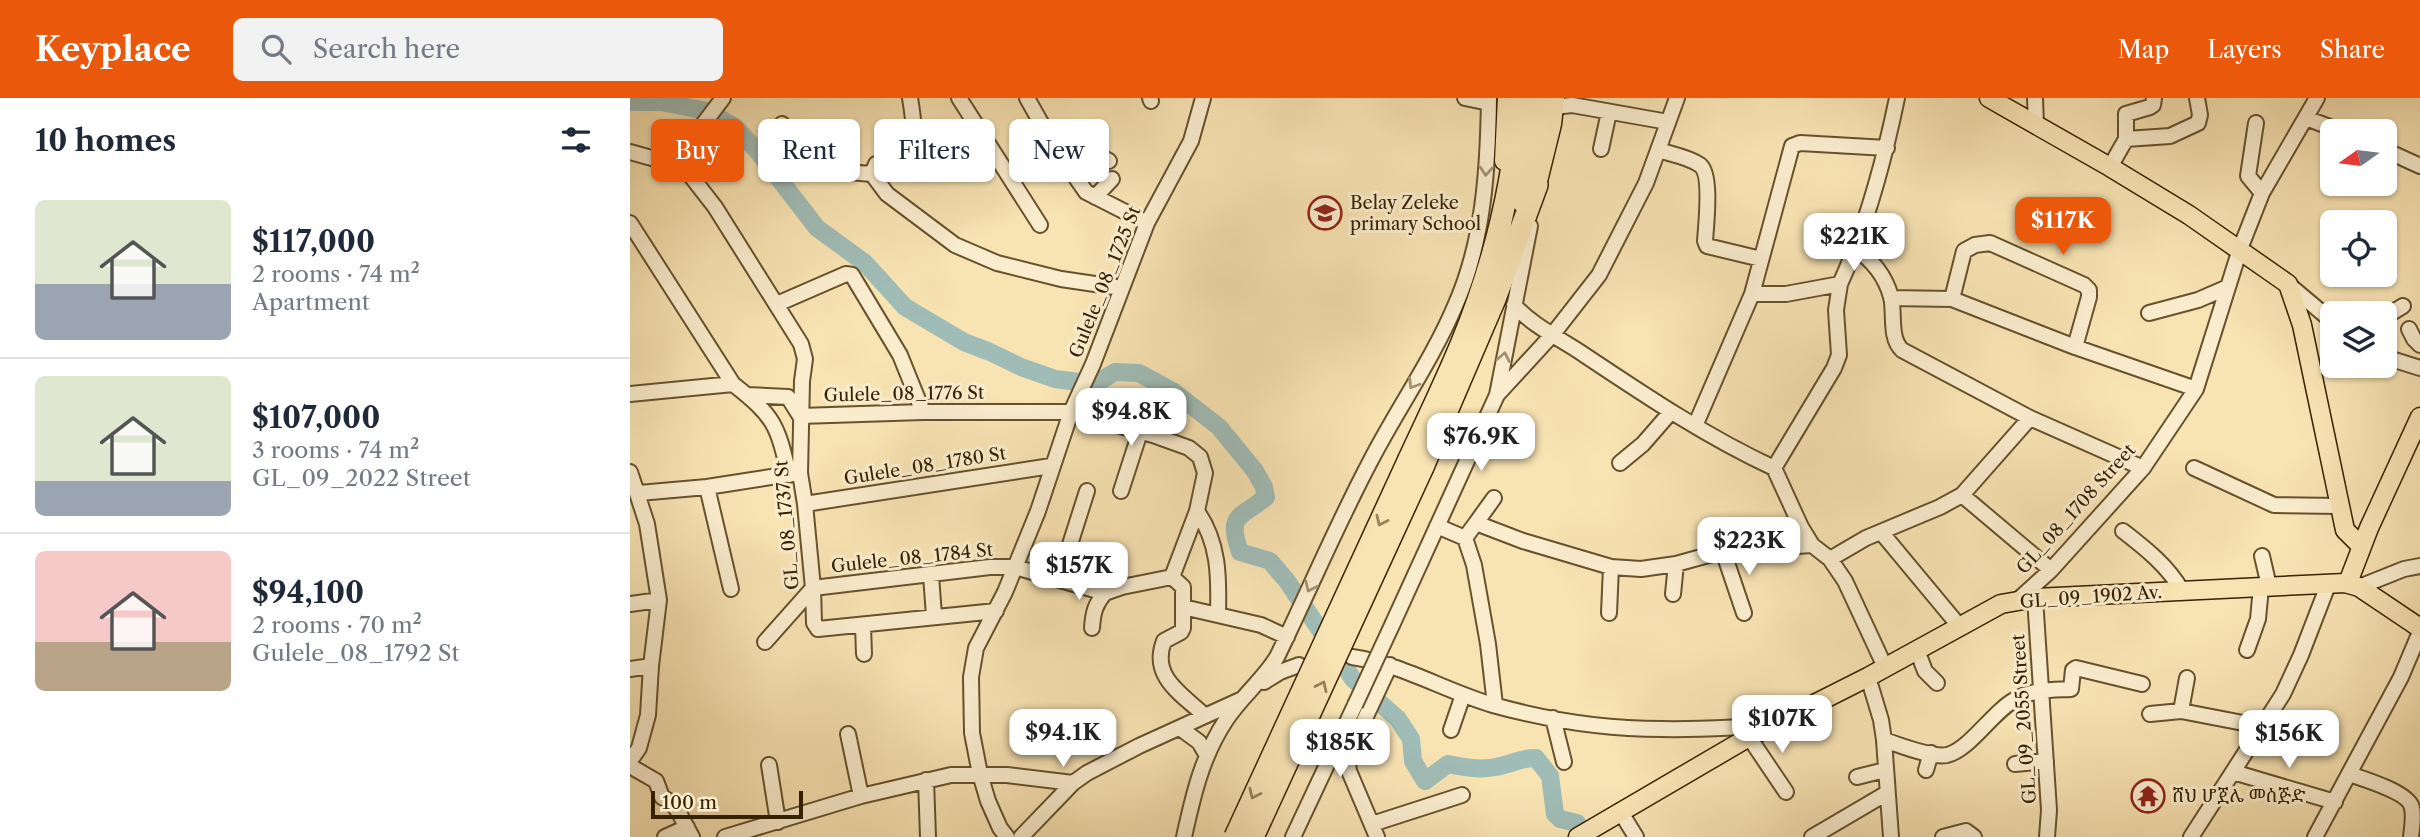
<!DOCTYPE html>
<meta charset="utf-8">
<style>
body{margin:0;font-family:"Libre Caslon Text","Noto Serif Ethiopic",serif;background:#f2f2f3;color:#1f2937;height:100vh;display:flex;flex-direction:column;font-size:26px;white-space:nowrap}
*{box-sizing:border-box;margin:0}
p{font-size:23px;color:#747a83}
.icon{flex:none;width:38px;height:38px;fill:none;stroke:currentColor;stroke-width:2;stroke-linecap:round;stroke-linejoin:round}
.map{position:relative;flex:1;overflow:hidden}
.details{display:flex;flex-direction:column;background:#fff;width:630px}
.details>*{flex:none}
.guide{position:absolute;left:21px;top:21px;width:665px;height:63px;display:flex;gap:14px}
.needle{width:46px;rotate:256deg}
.buttons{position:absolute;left:1690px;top:21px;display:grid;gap:14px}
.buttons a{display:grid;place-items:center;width:77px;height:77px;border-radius:10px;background:#fff;box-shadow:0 2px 5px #0004;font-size:35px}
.scale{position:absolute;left:21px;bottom:18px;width:152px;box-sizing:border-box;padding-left:7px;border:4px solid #362100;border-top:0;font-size:19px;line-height:24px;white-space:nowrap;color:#362100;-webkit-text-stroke:5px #faedce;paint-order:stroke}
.price{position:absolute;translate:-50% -60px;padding:0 16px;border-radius:14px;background:#fff;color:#222;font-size:23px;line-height:46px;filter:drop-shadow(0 2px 4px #0008)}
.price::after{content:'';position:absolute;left:50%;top:42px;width:21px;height:16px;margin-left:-10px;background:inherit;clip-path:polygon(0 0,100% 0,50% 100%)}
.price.on{background:#ea580c;color:#fff}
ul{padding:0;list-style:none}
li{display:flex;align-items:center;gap:21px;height:175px;padding:0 35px}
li+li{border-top:2px solid #e0e1e3}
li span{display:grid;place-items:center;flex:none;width:196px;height:140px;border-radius:10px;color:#555}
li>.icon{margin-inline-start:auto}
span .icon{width:84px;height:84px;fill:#fffc;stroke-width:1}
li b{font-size:30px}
h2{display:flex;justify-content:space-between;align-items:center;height:84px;padding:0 35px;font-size:30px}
.chip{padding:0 24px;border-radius:10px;background:#fff;box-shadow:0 2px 5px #0004;font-size:24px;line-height:63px}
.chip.on{background:#ea580c;color:#fff}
header{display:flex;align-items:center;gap:42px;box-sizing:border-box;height:98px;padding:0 35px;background:#ea580c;color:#fff}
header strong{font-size:33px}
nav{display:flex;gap:38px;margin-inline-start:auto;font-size:24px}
.search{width:490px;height:63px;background:#f2f2f3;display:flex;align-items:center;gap:18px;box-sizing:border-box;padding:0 24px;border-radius:10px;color:#747a83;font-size:26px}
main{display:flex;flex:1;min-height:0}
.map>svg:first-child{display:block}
</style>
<header>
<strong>Keyplace</strong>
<div class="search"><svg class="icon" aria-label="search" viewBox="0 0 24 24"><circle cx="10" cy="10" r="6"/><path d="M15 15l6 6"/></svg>Search here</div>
<nav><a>Map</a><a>Layers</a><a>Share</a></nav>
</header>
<main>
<section class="details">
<h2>10 homes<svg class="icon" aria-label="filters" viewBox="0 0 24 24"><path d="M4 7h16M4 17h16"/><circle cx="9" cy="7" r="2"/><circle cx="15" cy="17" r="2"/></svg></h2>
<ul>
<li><span style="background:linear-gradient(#dfe7d0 60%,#9aa5b1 0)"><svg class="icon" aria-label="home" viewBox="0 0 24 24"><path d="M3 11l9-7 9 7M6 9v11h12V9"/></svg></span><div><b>$117,000</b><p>2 rooms · 74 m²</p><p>Apartment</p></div></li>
<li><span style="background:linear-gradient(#dfe7d0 75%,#9aa5b1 0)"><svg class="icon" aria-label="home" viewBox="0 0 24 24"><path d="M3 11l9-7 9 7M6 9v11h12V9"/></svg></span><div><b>$107,000</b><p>3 rooms · 74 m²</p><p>GL_09_2022 Street</p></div></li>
<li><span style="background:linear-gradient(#f6c9c9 65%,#b9a48a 0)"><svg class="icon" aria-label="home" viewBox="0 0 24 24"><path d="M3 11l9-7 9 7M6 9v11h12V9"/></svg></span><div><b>$94,100</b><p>2 rooms · 70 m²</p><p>Gulele_08_1792 St</p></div></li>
</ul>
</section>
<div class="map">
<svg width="1790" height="739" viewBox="0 0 1790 739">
<rect width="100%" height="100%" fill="#f8e3b3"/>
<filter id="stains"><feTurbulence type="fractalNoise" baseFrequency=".00286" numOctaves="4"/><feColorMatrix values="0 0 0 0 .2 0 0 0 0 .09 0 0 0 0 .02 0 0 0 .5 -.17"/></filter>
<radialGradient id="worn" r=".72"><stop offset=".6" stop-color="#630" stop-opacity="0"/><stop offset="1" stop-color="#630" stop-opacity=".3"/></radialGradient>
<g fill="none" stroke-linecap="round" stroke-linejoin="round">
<path stroke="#a0bcb6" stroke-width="18" d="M 0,4 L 31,4 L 77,13 L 105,29 L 129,55 L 187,130 L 235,165 L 275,209 L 334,244 L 360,254 L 391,269 L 425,281 L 465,286 L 485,274 L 509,275 L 544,294 L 589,329 L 625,373 L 634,389 L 636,399 C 611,420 596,415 610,454 L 640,463 L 657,483 L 723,581 L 768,621 L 781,641 L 783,663 L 795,683 L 818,666 C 837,670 855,673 874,667 C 887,664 890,660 906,660 L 920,678 L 925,716 L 930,721 L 947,725 L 952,739"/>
<defs>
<path id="minor" d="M 329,0 L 410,127
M 397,0 L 424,48 L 456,94 L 517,125
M 520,0 L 521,3
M 835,0 L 859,5
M 1405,0 L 1406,28
M 924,9 L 942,7 L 1038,24
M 1676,20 L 1710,33
M 1626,25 L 1618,78 L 1632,95
M 152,26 C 185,72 187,72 242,76
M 1496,41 L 1496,16 L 1520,9 L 1523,7 L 1524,0
M 971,51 L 979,14
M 1028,52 C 1041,56 1059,59 1070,67 C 1082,76 1076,128 1075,143 L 1077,148 L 1131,161
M 1755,52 L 1790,68
M 0,54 L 43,66 L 57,73 L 85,109 L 171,246 L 175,261 L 172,283 L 170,375 L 175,406 L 183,490 L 184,525 L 188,531 L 366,513
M 436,65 L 466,56 L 479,63
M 43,66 L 93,0
M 1480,69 L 1496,41 L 1540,38 L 1568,25 L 1570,17 L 1567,0
M 242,76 L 257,96 L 325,147 L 367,165 L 431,181 L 492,190
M 242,76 L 246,66 C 255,63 271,61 278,55 C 288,46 282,12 280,0
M 465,99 L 482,81
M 0,125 L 103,286 C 145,319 147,326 159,377
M 1226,150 C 1243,164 1255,177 1261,199 C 1265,215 1259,240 1272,252 L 1400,320 L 1513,370
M 1210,186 C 1237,127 1254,63 1267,0
M 1658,186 L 1703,224
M 1122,196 L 1156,196 L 1210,186 L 1206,212 L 1209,257 L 1204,270 L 1144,370
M 1261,200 L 1322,201 L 1445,249 L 1566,291
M 1322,201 L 1334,153 L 1345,147 L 1360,145 L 1454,187 L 1459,192 L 1459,199 L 1445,249
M 147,206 L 216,176 L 222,177 L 270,257 L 293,314
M 884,207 C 902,227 927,239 950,254 C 1013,296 1075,338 1144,370 L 1171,429 L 1182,447 L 1200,461 L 1215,483 L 1255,569
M 1519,215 L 1568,202 L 1598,189
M 1755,222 L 1763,214 L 1773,208
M 1779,231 L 1784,241 L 1790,247
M 1755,259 L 1790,270
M 0,296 L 103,286
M 117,297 L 158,299 L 170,318
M 867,297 L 923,236 L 969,177 L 1016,85 L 1047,0
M 170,318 L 293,314 L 441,314 L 523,337 L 559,350 L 570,359 L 575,375 L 567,413 L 542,479
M 1065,328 L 1122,196 L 1162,48 L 1170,45 L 1257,50
M 990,365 L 1013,346 L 1040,315
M 1564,370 L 1644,407 L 1709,408
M 0,374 L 17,426 L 29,502 L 21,568 L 18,617 L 9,650 L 0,663
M 77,389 L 101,491
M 491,393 L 510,334
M 9,395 L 77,389 L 167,375
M 1332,397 L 1421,472
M 864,400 L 846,425 L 893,443 L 981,469 L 1011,471 L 1046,466 L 1093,453 L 1182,447
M 175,406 L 421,368
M 567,413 C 589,445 589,478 588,516
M 846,425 L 835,440 L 844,467 L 858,546 L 865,607
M 807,428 L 835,440
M 1493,433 C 1515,450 1538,468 1552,493
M 1251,434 L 1330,529
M 1093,453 L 1114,515
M 1632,458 L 1639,488
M 1200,461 L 1236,440 L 1310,409 L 1332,397 L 1400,320
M 301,477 L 304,518
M 542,479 L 553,489 L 553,530 L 551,534 L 534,543 C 520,579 552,596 575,618
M 429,481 L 457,393
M 1729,489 L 1774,471 L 1790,468
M 183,490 L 360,469 L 385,469 L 475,495 L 492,489 L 542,479
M 1043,496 L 1046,466
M 1405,500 L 1419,712 L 1417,739
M 1388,502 L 1421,472 L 1513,370 L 1566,291 L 1610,151 L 1632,95 L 1687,0
M 0,506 L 29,502
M 553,509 L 631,527 L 657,539
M 979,515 L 981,469
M 763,525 L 867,297 L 900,128
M 233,528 L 234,556
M 462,530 C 463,515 465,506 475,495
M 135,544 L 183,490
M 1287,552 L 1295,573 L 1307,585
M 1617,552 L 1628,521 L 1631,489
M 722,559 C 772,566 815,593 863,607 C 917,622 976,631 1032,631 C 1067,632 1103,629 1139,628
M 0,571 L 21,568
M 1238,579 L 1251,622 L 1254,642 L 1261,739
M 1557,580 L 1551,613 L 1634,629
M 634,584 L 650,574 L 669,567
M 1520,616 L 1551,613
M 923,620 L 934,664
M 550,630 L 569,644 L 576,656
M 821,632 L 833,597
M 218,636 L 231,698
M 1119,639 L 1156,694
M 1254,642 C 1270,647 1301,660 1317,657 C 1340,652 1364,611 1388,600 C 1406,591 1422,592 1441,591 L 1443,572 L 1446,570 L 1512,586
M 1385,666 L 1416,663
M 139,667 L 148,724
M 0,668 L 26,683 L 32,699 L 42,705 L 48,713 L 62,739
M 1296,672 L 1301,655
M 1603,674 L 1705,704
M 1719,676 C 1734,681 1780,695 1782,710 C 1784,719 1782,730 1781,739
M 1227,679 L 1255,672
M 296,682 L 298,739
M 990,713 L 1006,739
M 742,726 L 832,697
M 35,739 L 57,729
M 95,739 L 231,698 L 321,677 L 377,677 L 443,685
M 377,739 L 370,730 L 358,703 L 350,676 L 342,635 L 341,579 L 346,550 L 375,494 L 408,413 L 441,314 L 463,266 L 517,125 L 561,43 L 573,0
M 391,739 L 443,685 L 457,675 L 509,648 L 610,602
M 554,739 C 563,698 572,658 596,622 C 611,599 633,582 647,559 C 679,493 707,426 741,362 C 768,310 802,262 825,208 C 854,143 858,70 859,0
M 663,739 L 725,607
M 747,739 L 719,673 L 717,659 L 760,567
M 1182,739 L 1257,695
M 1313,739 L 1336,733 L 1344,739
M 1561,739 L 1653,596 L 1671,557 L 1698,487
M 1685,739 L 1771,579 L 1790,534"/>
<path id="major" d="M 1359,0 L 1480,69 L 1559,117 L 1658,186 L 1672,227 L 1715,432 L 1731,448
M 874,63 L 877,0
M 907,87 L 922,26 L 925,0
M 1715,485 L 1729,489 L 1790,530
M 948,739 L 1119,639 L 1238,579 L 1371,506 L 1405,500 L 1715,485 L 1719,482 L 1739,430 L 1790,319"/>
<path id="highway" d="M 893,104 L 903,46 L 908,0
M 779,361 C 797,322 816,283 832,244 C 864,166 884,84 890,0
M 793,369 L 865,201 L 907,87"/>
</defs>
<use href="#minor" stroke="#66522d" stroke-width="18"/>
<use href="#major" stroke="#362100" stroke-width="21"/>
<use href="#highway" stroke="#362100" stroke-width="24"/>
<use href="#minor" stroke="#faedce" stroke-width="14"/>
<use href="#major" stroke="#f8e3b3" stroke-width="18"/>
<use href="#highway" stroke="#f8e3b3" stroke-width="21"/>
<defs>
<path id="minor-bridge" d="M 725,607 L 763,525"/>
<path id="highway-bridge" d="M 605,739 L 779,361
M 623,739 L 793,369"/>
</defs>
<use href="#minor-bridge" stroke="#66522d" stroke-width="18" stroke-linecap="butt"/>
<use href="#highway-bridge" stroke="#362100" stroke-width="24" stroke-linecap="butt"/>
<use href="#minor-bridge" stroke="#faedce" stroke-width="14"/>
<use href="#highway-bridge" stroke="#f8e3b3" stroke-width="21"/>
</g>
<defs><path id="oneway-chevron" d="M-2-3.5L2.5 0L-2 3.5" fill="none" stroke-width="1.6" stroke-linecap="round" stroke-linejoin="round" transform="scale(1.75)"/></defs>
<g stroke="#a29171">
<use href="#oneway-chevron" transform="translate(856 73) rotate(94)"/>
<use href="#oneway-chevron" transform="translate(874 259) rotate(-79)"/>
<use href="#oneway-chevron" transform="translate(783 286) rotate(122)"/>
<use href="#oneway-chevron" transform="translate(680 489) rotate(115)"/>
</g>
<g stroke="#97825a">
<use href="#oneway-chevron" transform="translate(751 423) rotate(115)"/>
<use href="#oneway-chevron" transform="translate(692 588) rotate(-65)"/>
<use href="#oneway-chevron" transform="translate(624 696) rotate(115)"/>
</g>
<defs>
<symbol id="school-ring" viewBox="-11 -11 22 22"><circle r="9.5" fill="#faedce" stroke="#8f2418" stroke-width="1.5"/><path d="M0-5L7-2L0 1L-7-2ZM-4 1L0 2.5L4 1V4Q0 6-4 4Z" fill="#8f2418"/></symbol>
<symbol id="temple-ring" viewBox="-11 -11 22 22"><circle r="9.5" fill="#faedce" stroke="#8f2418" stroke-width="1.5"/><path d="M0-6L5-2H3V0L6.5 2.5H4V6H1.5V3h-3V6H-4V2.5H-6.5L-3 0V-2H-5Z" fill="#8f2418"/></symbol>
</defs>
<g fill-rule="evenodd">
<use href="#school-ring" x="676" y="96" width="38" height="38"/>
<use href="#temple-ring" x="1499" y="679" width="38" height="38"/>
</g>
<g text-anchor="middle" stroke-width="6" stroke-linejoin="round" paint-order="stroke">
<g font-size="18" fill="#362100" stroke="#faedce" text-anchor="start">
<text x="720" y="111">Belay Zeleke<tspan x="720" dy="21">primary School</tspan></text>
<text x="1542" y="704">ሸህ ሆጀሌ መስጅድ</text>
</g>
<g font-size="18" fill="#362100" stroke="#faedce">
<text transform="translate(475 184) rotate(-68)" y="6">Gulele_08_1725 St</text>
<text transform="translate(274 296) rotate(-1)" y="6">Gulele_08_1776 St</text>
<text transform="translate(295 368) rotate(-9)" y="6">Gulele_08_1780 St</text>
<text transform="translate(1446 411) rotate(-48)" y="6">GL_08_1708 Street</text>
<text transform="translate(157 427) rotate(-95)" y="6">GL_08_1737 St</text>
<text transform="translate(282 460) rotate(-6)" y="6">Gulele_08_1784 St</text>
<text transform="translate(1461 499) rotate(-4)" y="6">GL_09_1902 Av.</text>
<text transform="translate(1394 621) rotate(-94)" y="6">GL_09_2055 Street</text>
</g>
</g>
<rect width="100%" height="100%" filter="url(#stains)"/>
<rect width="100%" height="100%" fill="url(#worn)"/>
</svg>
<div class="buttons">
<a><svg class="needle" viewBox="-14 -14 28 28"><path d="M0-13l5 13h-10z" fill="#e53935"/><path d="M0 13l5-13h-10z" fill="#747a83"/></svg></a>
<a><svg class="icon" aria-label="locate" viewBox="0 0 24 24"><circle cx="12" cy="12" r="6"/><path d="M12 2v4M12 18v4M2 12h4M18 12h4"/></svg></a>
<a><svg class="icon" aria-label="layers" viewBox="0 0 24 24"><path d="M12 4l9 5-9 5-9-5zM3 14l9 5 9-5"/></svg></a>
</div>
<div class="scale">100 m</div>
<b class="price on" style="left:1433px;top:159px">$117K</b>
<b class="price" style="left:1224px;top:175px">$221K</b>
<b class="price" style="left:501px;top:350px">$94.8K</b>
<b class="price" style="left:851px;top:375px">$76.9K</b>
<b class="price" style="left:1119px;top:479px">$223K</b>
<b class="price" style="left:449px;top:504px">$157K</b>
<b class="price" style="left:1152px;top:657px">$107K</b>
<b class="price" style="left:433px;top:671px">$94.1K</b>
<b class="price" style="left:1659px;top:672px">$156K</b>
<b class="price" style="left:710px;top:681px">$185K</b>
<div class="guide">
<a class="chip on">Buy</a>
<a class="chip">Rent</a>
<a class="chip">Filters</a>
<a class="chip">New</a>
</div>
</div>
</main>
